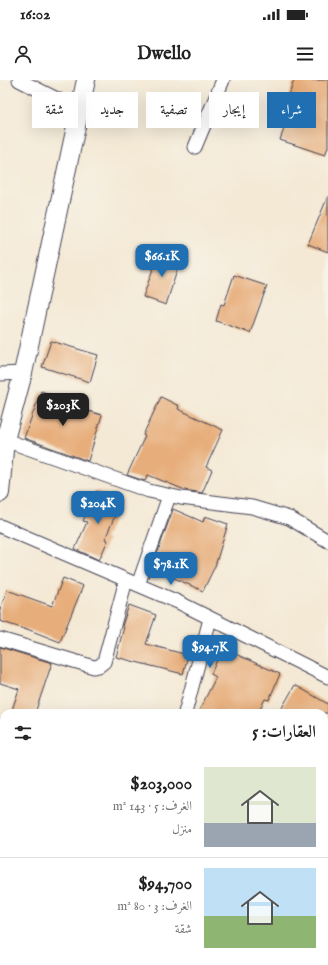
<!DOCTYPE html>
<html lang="ar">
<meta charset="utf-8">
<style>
body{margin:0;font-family:"IM FELL English",Amiri,serif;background:#f6f6f6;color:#222;direction:rtl;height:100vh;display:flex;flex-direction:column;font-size:15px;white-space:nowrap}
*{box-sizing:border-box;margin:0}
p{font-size:13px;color:#767676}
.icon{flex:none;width:22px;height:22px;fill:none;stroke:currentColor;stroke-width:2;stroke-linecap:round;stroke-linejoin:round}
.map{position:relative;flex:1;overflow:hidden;direction:ltr}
.drawer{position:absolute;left:0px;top:629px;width:328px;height:256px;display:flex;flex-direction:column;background:#fff;border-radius:12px 12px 0 0;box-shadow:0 4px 16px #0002;direction:rtl}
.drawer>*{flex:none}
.hud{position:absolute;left:12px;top:12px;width:304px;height:36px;direction:rtl;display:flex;gap:8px}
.price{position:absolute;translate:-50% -34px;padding:0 9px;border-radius:8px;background:#1f6fb2;color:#fff;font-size:13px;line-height:26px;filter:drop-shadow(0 1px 2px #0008)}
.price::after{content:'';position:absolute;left:50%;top:24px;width:12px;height:9px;margin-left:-6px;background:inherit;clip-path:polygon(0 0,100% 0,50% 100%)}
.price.active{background:#222;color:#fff}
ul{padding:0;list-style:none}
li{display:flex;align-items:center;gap:12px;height:100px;padding:0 12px}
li+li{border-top:1px solid #e0e0e0}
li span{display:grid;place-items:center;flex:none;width:112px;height:80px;border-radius:0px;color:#555}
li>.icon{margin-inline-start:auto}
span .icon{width:48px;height:48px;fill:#fffc;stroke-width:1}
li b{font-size:17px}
h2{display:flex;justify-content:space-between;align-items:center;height:48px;padding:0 12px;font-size:17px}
.chip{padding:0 14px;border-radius:0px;background:#fff;box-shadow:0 4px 16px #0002;font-size:14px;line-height:36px}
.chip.active{background:#1f6fb2;color:#fff}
.status{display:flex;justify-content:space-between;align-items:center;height:28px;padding:0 20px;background:#fff;direction:ltr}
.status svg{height:11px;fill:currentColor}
header{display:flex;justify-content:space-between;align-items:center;height:52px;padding:0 12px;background:#fff;font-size:18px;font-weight:700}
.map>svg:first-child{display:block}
</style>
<div class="status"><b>16:02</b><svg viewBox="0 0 49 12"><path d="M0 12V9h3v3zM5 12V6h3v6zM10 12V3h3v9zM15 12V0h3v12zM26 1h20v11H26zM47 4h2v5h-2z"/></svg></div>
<header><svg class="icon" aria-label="menu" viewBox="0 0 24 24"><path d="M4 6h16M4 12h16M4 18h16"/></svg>Dwello<svg class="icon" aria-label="person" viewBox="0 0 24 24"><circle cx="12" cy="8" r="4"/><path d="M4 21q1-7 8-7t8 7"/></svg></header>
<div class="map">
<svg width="328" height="885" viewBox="0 0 328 885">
<rect width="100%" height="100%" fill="#f7f3e8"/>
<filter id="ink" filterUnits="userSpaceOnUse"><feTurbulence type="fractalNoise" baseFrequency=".025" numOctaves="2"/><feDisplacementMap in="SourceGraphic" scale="8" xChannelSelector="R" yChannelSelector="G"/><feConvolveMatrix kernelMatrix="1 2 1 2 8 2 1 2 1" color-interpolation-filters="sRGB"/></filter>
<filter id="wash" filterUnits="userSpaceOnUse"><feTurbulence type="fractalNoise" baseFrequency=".012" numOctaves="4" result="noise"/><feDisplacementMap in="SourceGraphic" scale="16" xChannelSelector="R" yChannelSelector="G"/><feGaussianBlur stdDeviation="0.9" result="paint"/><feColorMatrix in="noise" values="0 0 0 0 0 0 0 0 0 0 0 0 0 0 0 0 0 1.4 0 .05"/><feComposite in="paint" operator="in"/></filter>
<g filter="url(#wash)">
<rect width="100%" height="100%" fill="#f4e9d5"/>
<g id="blocks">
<path fill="#e7ad7a" d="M 294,0 L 328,0 L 328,67 L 325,75 L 280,60 L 291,29 L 285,27 Z
M 328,116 L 328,172 L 308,164 Z
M 159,172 L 181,178 L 166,225 L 143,217 Z
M 234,195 L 267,206 L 250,253 L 216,241 L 221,224 L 224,225 Z
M 51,261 L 98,275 L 90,302 L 42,287 Z
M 41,311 L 65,319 L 63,324 L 102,335 L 88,381 L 24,358 Z
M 161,317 L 179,326 L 178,329 L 223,350 L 206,387 L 212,390 L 202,413 L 185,410 L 148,395 L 145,401 L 127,395 L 145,356 L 143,355 Z
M 96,411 L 121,422 L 105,459 L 108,460 L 99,480 L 75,469 L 87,442 L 83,441 Z
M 173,429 L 203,442 L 205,436 L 228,444 L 215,486 L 203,511 L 152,488 Z
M 63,498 L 83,506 L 60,562 L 27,549 L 27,550 L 0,541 L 0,529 L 7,510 L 52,526 Z
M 129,525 L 156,535 L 146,564 L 188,575 L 183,594 L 116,577 L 124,547 L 122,546 Z
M 0,567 L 52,583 L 35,633 L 11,633 L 19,609 L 0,603 Z
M 222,568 L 280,594 L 269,620 L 265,619 L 258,633 L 198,633 L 216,597 L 211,594 Z
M 295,605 L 328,624 L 328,633 L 279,633 Z"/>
</g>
</g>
<g filter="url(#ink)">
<use href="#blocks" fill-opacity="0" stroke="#424052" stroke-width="1"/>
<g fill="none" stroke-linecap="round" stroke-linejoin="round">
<defs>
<path id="street" d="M 19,0 L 79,30
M 195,67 L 223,0
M 0,294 L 23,293
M 5,360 L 149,411 L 181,418 L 252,427 L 289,438 L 328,461
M 0,446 L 178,522 L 328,597
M 138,505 L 169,416
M 0,559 L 94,587 L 99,586 L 104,582 L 126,500
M 185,633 L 210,539
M 0,646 L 4,648"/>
<path id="secondary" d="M 0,413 L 5,360 L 23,293 L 86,0"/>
<path id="highway" d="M 0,882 L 4,885"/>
</defs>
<use href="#street" stroke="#424052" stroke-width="15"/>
<use href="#secondary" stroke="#424052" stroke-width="20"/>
<use href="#highway" stroke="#424052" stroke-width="24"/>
<use href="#street" stroke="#fff" stroke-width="13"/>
<use href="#secondary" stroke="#fff" stroke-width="18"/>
<use href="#highway" stroke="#fff" stroke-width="22"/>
</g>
</g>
</svg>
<b class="price" style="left:162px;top:198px">$66.1K</b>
<b class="price active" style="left:63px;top:347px">$203K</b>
<b class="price" style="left:98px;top:445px">$204K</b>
<b class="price" style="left:171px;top:506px">$78.1K</b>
<b class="price" style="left:210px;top:589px">$94.7K</b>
<div class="hud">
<a class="chip active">شراء</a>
<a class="chip">إيجار</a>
<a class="chip">تصفية</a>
<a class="chip">جديد</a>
<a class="chip">شقة</a>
</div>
<section class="drawer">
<h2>العقارات: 5<svg class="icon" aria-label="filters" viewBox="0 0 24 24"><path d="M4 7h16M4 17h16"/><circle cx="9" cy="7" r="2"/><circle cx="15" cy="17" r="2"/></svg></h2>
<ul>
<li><span style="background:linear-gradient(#dfe7d0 70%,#9aa5b1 0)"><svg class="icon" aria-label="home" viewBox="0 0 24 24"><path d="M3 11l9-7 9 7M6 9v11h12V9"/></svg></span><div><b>$203,000</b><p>الغرف: 5 · 143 m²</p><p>منزل</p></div></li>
<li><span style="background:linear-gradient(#bfe0f5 60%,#8fb573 0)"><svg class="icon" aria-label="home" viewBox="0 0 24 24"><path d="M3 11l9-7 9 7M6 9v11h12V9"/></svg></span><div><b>$94,700</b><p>الغرف: 3 · 80 m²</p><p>شقة</p></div></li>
</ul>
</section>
</div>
